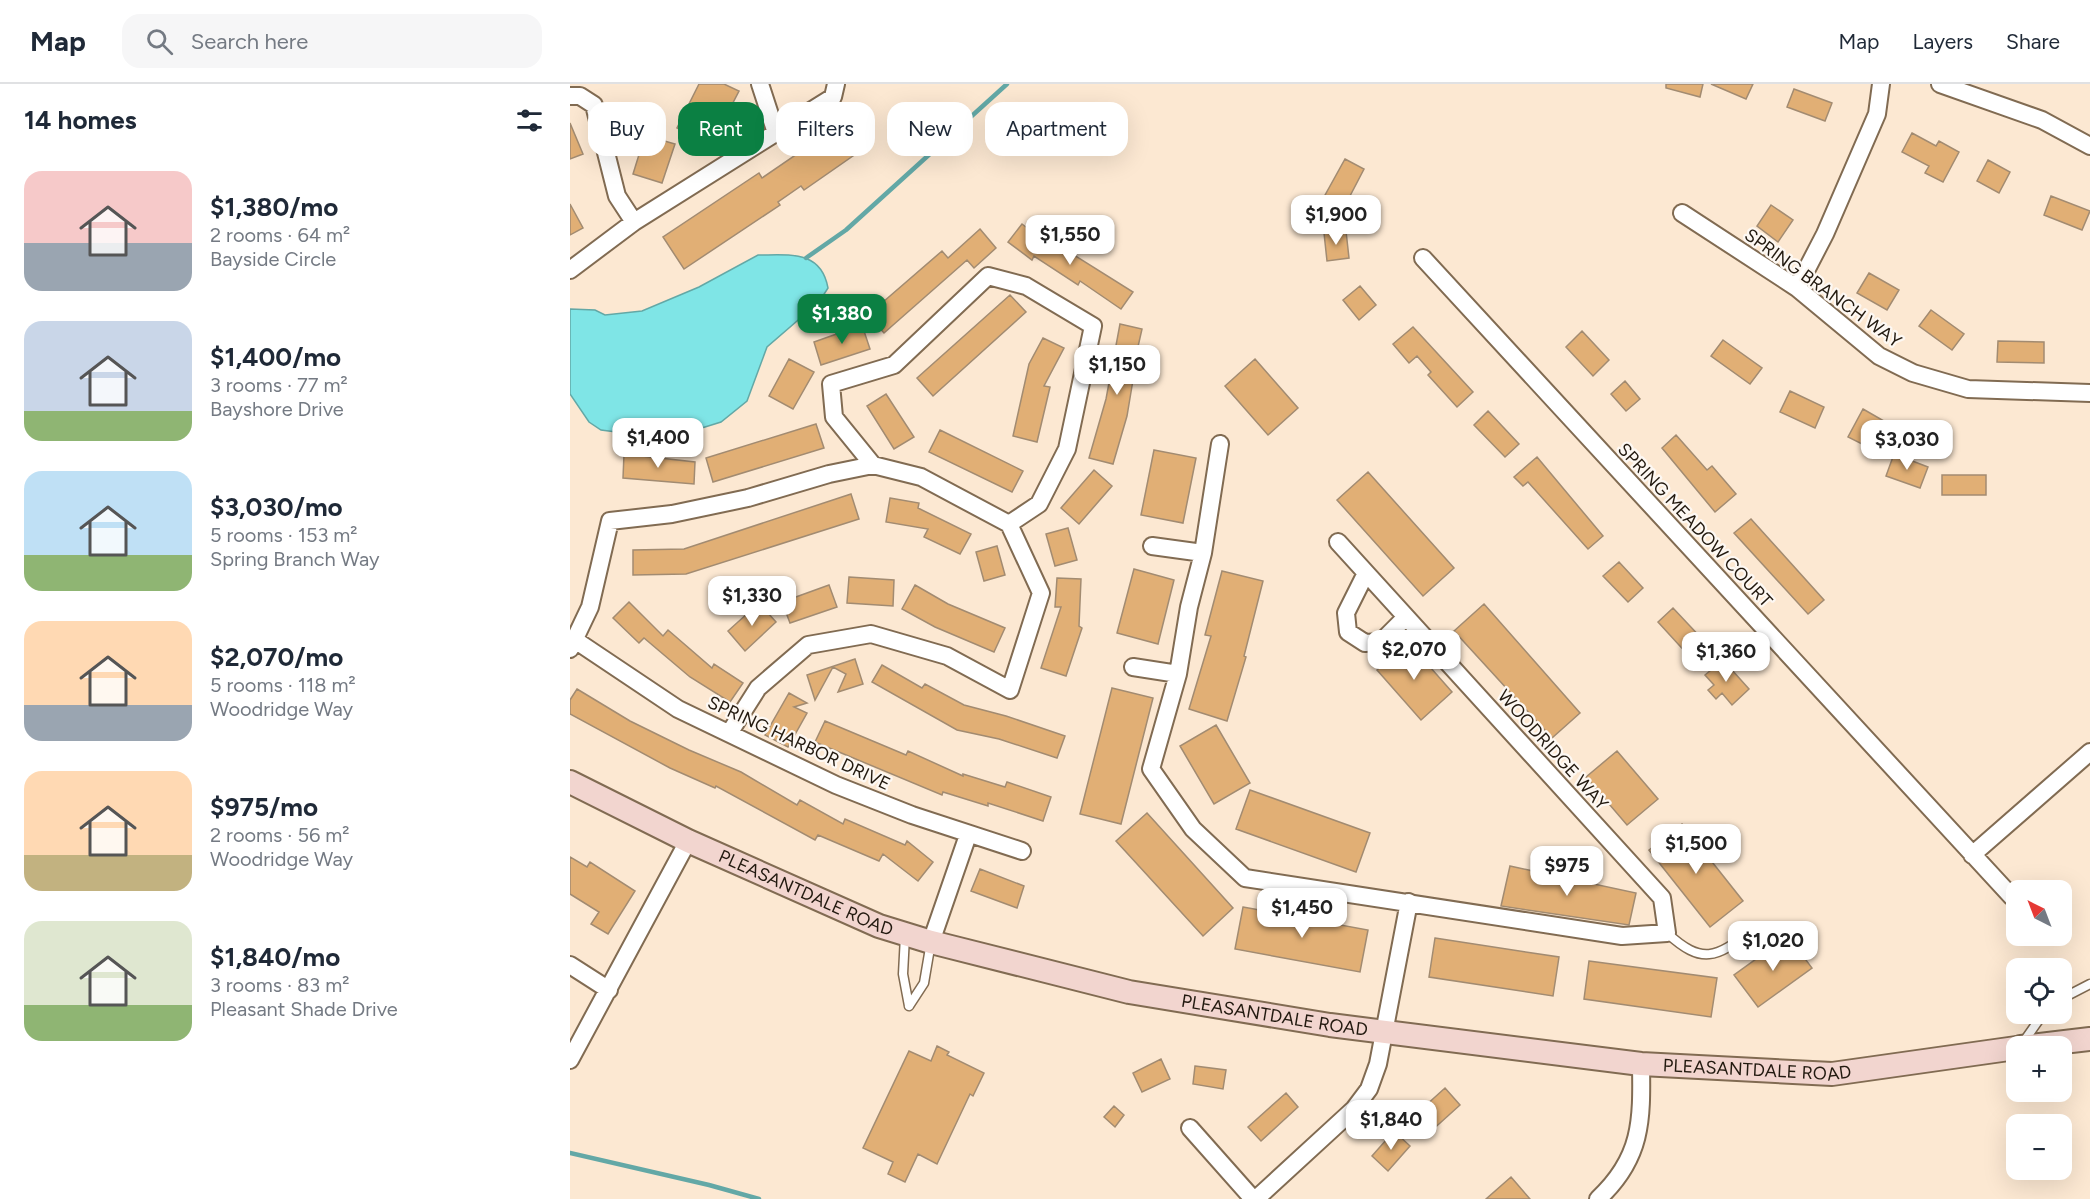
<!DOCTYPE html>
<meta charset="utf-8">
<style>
body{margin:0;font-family:Figtree,sans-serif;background:#f6f6f7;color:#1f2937;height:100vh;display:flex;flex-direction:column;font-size:22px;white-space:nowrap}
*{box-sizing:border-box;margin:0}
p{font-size:20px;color:#747a83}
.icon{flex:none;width:33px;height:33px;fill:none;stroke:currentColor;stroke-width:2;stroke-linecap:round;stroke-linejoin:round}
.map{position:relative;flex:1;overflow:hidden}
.drawer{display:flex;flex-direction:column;background:#fff;width:570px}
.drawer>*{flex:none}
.banner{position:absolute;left:18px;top:18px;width:570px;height:54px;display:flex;gap:12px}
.needle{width:39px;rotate:318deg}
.buttons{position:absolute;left:1436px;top:796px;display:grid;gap:12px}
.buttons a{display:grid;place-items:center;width:66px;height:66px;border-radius:12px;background:#fff;box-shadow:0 6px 24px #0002;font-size:30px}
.price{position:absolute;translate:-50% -51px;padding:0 14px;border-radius:12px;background:#fff;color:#222;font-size:20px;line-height:39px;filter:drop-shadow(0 2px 3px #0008)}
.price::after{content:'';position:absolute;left:50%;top:36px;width:18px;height:14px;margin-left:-9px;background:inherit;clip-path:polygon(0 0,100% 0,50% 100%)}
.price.active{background:#0b8043;color:#fff}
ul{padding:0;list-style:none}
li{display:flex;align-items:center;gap:18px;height:150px;padding:0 24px}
li span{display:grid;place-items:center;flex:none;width:168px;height:120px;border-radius:18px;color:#555}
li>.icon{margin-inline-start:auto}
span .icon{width:72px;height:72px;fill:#fffc;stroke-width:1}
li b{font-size:26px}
h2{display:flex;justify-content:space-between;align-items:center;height:72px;padding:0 24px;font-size:26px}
.chip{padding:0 21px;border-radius:18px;background:#fff;box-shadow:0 6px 24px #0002;font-size:21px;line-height:54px}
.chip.active{background:#0b8043;color:#fff}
header{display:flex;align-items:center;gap:36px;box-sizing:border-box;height:84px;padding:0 30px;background:#fff;border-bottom:2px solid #e0e1e3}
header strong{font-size:28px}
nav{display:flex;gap:33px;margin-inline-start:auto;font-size:21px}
.search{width:420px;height:54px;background:#f6f6f7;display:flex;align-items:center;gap:15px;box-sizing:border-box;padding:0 21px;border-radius:18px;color:#747a83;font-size:22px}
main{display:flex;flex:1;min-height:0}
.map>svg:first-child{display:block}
</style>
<header>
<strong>Map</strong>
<div class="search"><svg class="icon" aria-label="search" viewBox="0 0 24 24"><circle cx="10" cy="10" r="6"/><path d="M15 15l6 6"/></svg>Search here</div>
<nav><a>Map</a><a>Layers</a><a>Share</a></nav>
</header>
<main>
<section class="drawer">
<h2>14 homes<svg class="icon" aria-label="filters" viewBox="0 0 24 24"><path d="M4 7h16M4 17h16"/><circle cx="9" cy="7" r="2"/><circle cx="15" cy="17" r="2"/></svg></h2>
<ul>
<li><span style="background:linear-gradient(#f6c9c9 60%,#9aa5b1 0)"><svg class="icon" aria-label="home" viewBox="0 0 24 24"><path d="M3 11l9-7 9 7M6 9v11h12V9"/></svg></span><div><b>$1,380/mo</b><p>2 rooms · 64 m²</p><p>Bayside Circle</p></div></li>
<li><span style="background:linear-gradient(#c9d6e8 75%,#8fb573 0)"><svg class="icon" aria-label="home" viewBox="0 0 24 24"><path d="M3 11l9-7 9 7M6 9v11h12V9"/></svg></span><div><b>$1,400/mo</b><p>3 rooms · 77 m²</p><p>Bayshore Drive</p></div></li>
<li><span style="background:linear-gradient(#bfe0f5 70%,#8fb573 0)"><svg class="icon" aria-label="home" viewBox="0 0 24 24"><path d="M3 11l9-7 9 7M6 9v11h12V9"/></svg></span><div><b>$3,030/mo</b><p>5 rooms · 153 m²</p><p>Spring Branch Way</p></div></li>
<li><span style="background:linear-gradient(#ffd9b3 70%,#9aa5b1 0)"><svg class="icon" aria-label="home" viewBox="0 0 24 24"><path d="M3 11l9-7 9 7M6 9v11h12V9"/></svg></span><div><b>$2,070/mo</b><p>5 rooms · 118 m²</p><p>Woodridge Way</p></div></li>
<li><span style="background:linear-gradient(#ffd9b3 70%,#c2b280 0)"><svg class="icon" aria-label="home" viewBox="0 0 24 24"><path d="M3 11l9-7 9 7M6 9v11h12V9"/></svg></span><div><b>$975/mo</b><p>2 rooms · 56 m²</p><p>Woodridge Way</p></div></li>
<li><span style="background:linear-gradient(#dfe7d0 70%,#8fb573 0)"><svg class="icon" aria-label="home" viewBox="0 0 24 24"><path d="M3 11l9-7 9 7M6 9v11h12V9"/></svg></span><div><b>$1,840/mo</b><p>3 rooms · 83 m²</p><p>Pleasant Shade Drive</p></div></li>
</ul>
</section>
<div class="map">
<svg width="1520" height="1115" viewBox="0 0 1520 1115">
<rect width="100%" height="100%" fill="#fce8d2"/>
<path fill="#7fe5e6" stroke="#63a8a6" stroke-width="1.5" d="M 188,171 C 220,171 251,166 258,204 L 249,218 L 197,263 L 177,317 L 151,338 L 119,348 L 54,349 L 31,346 L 19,338 L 0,310 L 0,225 L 25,226 L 35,231 L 72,227 L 129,203 Z"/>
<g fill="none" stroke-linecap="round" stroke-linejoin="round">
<path stroke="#63a8a6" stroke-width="4.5" d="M 236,174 L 276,146 L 437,0
M 0,1069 L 139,1101 L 189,1115"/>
</g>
<path fill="#e1af75" stroke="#a28b71" stroke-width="1.5" d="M 129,0 L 154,0 L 169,7 L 141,61 L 107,44 Z
M 1096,0 L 1133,0 L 1130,13 L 1096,4 Z
M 1141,0 L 1183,0 L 1176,15 Z
M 1224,5 L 1262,19 L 1255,37 L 1217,23 Z
M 281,33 L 300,60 L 234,106 L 231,102 L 208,118 L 210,121 L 114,185 L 93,153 L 189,89 L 192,94 Z
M 0,39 L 13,70 L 0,75 Z
M 1342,49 L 1366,62 L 1369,57 L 1389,68 L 1373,98 L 1355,89 L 1359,82 L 1332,68 Z
M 91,56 L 105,60 L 92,99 L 63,90 L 72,61 L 88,66 Z
M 775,75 L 794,85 L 780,112 L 783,114 L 777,125 L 754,113 Z
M 1418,76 L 1440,88 L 1429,109 L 1407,97 Z
M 1481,112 L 1520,127 L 1512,146 L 1474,131 Z
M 0,120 L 13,144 L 0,151 Z
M 1201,121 L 1223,136 L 1208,158 L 1187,142 Z
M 452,140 L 485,165 L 488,161 L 563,208 L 551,225 L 510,197 L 508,201 L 464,172 L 462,176 L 438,158 Z
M 410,145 L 426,164 L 404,184 L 397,176 L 314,249 L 298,231 L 372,167 L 378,174 Z
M 776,147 L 779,174 L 757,177 L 754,149 Z
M 1299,189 L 1329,206 L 1317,226 L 1287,209 Z
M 790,202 L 806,221 L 789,236 L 773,216 Z
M 440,211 L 456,228 L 363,312 L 347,294 Z
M 1361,226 L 1394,250 L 1382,266 L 1349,242 Z
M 550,240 L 572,245 L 562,289 L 564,290 L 557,332 L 543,380 L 519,374 L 536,315 Z
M 292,241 L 300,265 L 251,281 L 244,258 Z
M 843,243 L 903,308 L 887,323 L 858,291 L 861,288 L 847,272 L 839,279 L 823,260 Z
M 1012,247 L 1039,276 L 1023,292 L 996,263 Z
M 473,254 L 494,264 L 474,302 L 480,303 L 467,358 L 443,352 L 459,280 Z
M 1153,256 L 1192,284 L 1180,300 L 1141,272 Z
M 1428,257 L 1474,258 L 1474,279 L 1427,278 Z
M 219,275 L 244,288 L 223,325 L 199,312 Z
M 685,275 L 728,324 L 698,351 L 655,302 Z
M 1055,297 L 1070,315 L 1056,327 L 1041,310 Z
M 1220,307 L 1254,323 L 1245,344 L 1210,328 Z
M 316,310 L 344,353 L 324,365 L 297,322 Z
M 1293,325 L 1314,337 L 1300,364 L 1278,353 Z
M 918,327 L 949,360 L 935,373 L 904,341 Z
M 246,340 L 254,364 L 143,398 L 136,374 Z
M 370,346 L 453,387 L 442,408 L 359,368 Z
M 1106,351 L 1137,386 L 1142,382 L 1166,410 L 1145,428 L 1092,364 Z
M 584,366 L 626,374 L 613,439 L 571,431 Z
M 54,370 L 125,378 L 124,400 L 53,394 Z
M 1324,370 L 1358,383 L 1350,404 L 1316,392 Z
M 967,373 L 1033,452 L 1018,465 L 958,398 L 953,402 L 944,393 Z
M 524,386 L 542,402 L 509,440 L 491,424 Z
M 798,388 L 884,484 L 853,512 L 767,416 Z
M 1372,391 L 1416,391 L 1416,411 L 1372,411 Z
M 281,410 L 289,435 L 116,490 L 63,491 L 63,466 L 114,465 Z
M 320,414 L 349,419 L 348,424 L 401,450 L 390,470 L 354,453 L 358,445 L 316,438 Z
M 1181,435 L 1254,516 L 1238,530 L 1164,449 Z
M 498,444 L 507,476 L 485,482 L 476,450 Z
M 427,462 L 435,491 L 414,497 L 406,468 Z
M 1049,478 L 1073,504 L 1058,518 L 1033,492 Z
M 564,485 L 604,496 L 588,560 L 547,549 Z
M 652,487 L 693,497 L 674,572 L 676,573 L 657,637 L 619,625 L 641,552 L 635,551 Z
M 279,493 L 324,496 L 323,522 L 277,519 Z
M 487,494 L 511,495 L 509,542 L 512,544 L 496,592 L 471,584 L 491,523 L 485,523 Z
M 259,501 L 267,523 L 220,539 L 212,518 Z
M 345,501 L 378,520 L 435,544 L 424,568 L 365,543 L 332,525 Z
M 59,518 L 93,552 L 98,546 L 142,584 L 144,580 L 173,599 L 160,618 L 120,593 L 74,554 L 69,559 L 43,534 Z
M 189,519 L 206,538 L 175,567 L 158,547 Z
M 914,520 L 1010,629 L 982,654 L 884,547 Z
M 1103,524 L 1134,557 L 1119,572 L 1088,538 Z
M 838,558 L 882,608 L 851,636 L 807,586 Z
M 285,575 L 293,600 L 268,608 L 276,590 L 263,583 L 245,616 L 237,591 Z
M 1153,576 L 1179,605 L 1162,621 L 1152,609 L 1146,615 L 1138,606 L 1144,601 L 1135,591 Z
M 312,581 L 352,604 L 355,600 L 394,621 L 436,632 L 495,652 L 487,674 L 429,655 L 387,646 L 302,598 Z
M 542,604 L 583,614 L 551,740 L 510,730 Z
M 7,605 L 60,637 L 119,666 L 171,688 L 227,721 L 230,716 L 273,740 L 275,735 L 335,761 L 337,757 L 363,778 L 348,797 L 313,770 L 309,777 L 248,751 L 245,756 L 146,702 L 145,704 L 100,684 L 0,630 L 0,616 Z
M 219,609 L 237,619 L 224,623 L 237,629 L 218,663 L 195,651 Z
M 255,637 L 336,671 L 338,667 L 393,692 L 393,690 L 435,703 L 437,698 L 481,713 L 473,737 L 418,719 L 418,722 L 373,708 L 372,711 L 245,658 Z
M 646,641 L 680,699 L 644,720 L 610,662 Z
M 1047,667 L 1088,715 L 1057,741 L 1016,693 Z
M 680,706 L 800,749 L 786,788 L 666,745 Z
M 577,729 L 663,824 L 633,852 L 546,757 Z
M 1112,740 L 1173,817 L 1140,843 L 1079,766 Z
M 0,773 L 17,783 L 20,778 L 65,807 L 38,850 L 21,840 L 29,828 L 0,810 Z
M 940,782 L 1066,809 L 1059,841 L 931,822 Z
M 410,785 L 454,802 L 447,824 L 401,807 Z
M 673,823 L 798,846 L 790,888 L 665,865 Z
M 1218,852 L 1242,884 L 1188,923 L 1164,891 Z
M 865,854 L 989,873 L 983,912 L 859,893 Z
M 1019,877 L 1147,894 L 1141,933 L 1014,915 Z
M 367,962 L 379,968 L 377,971 L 414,989 L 403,1012 L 400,1010 L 367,1080 L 348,1070 L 335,1098 L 318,1090 L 323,1078 L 293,1064 L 339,967 L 361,977 Z
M 591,975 L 600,995 L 572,1008 L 563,989 Z
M 625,982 L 656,986 L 653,1005 L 623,1000 Z
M 875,1004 L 890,1021 L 859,1049 L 844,1032 Z
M 716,1009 L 728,1023 L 691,1057 L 678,1043 Z
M 544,1022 L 554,1031 L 545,1043 L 534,1033 Z
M 824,1047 L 840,1062 L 818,1087 L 802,1072 Z
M 941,1093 L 960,1115 L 916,1115 Z"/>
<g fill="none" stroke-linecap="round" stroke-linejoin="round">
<defs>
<path id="service" d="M 1097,849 C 1132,881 1146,874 1181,847
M 335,852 L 333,890 L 339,922
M 1491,915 L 1520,900
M 339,922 L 354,899 L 361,858
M 1452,960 L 1473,930"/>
<path id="minor" d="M 190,0 L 206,49
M 1370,0 L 1472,36 L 1520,62
M 0,12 L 10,12 L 24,21 L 47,112 L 64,138
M 1112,129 L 1227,204 L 1309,272 L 1343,289 L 1398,305 L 1520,309
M 853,174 L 1442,813
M 0,186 L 64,138 L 247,23 L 263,13 L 266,0
M 1227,204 L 1255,150 L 1307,30 L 1311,0
M 650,360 L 633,469 L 619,523 L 608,590 L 581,685 L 623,745 L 675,794 L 1052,852 L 1097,849 L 1092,814 L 768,458
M 303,381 L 264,333 L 261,300 L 324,281 L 418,192 L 456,202 L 523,242 L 497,365 L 469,420 L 439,440
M 582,462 L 633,469
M 796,489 L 776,529 L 778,548 L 795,559 L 811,558 L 836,533
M 5,556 L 108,625 L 266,701 L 342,731 L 452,767
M 0,565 L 20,523 L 40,437 L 102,430 L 178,414 L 259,390 L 303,381 L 351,393 L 439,440 L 471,509 L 440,606 L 377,572 L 301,550 L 238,561 L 188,604 L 160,648
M 563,583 L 608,590
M 1402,771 L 1520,668
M 361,858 L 398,751
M 0,881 L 39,906
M 0,976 L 118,757
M 620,1044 L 683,1115
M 686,1115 L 784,1025 L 799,1005 L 808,980 L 839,818
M 1028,1115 C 1072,1074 1072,1037 1071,980"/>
<g id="secondary">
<path id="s1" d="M 0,698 L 118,757 L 309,842 L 361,858 L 559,908 L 760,941 L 1071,980 L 1262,990 L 1446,964"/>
<path d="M 1451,963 L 1520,955"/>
</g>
</defs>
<use href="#service" stroke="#816b52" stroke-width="11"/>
<use href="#minor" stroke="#816b52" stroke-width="20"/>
<use href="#secondary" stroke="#816b52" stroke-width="26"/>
<use href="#service" stroke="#fff" stroke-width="8"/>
<use href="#minor" stroke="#fff" stroke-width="16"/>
<use href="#secondary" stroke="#f2d5cf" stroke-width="22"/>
</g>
<g text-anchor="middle" stroke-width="4.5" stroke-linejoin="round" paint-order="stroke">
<g font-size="18" fill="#22190f" stroke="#fdf8f3">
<text transform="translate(1253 204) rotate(36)" y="6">SPRING BRANCH WAY</text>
<text transform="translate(1125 441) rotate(47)" y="6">SPRING MEADOW COURT</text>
<text transform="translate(229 659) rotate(25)" y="6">SPRING HARBOR DRIVE</text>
<text transform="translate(983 666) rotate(48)" y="6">WOODRIDGE WAY</text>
<text dy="6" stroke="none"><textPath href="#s1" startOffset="261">PLEASANTDALE ROAD</textPath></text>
<text dy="6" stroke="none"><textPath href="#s1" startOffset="747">PLEASANTDALE ROAD</textPath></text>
<text dy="6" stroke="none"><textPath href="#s1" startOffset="1233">PLEASANTDALE ROAD</textPath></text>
</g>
</g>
</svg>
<div class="buttons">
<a><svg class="needle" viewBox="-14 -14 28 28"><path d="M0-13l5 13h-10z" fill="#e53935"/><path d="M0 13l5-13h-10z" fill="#747a83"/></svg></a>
<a><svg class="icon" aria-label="locate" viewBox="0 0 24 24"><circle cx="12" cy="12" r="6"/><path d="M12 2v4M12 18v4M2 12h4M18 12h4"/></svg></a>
<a>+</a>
<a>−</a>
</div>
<b class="price" style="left:766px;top:162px">$1,900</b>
<b class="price" style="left:500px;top:182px">$1,550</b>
<b class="price active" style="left:272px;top:261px">$1,380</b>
<b class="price" style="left:547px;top:312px">$1,150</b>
<b class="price" style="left:88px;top:385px">$1,400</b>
<b class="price" style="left:1337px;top:387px">$3,030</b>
<b class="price" style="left:182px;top:543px">$1,330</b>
<b class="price" style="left:844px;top:597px">$2,070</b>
<b class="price" style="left:1156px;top:599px">$1,360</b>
<b class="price" style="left:1126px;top:791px">$1,500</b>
<b class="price" style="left:997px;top:813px">$975</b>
<b class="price" style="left:732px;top:855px">$1,450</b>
<b class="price" style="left:1203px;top:888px">$1,020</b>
<b class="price" style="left:821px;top:1067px">$1,840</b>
<div class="banner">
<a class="chip">Buy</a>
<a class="chip active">Rent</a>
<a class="chip">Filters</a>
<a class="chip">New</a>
<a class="chip">Apartment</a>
</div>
</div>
</main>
